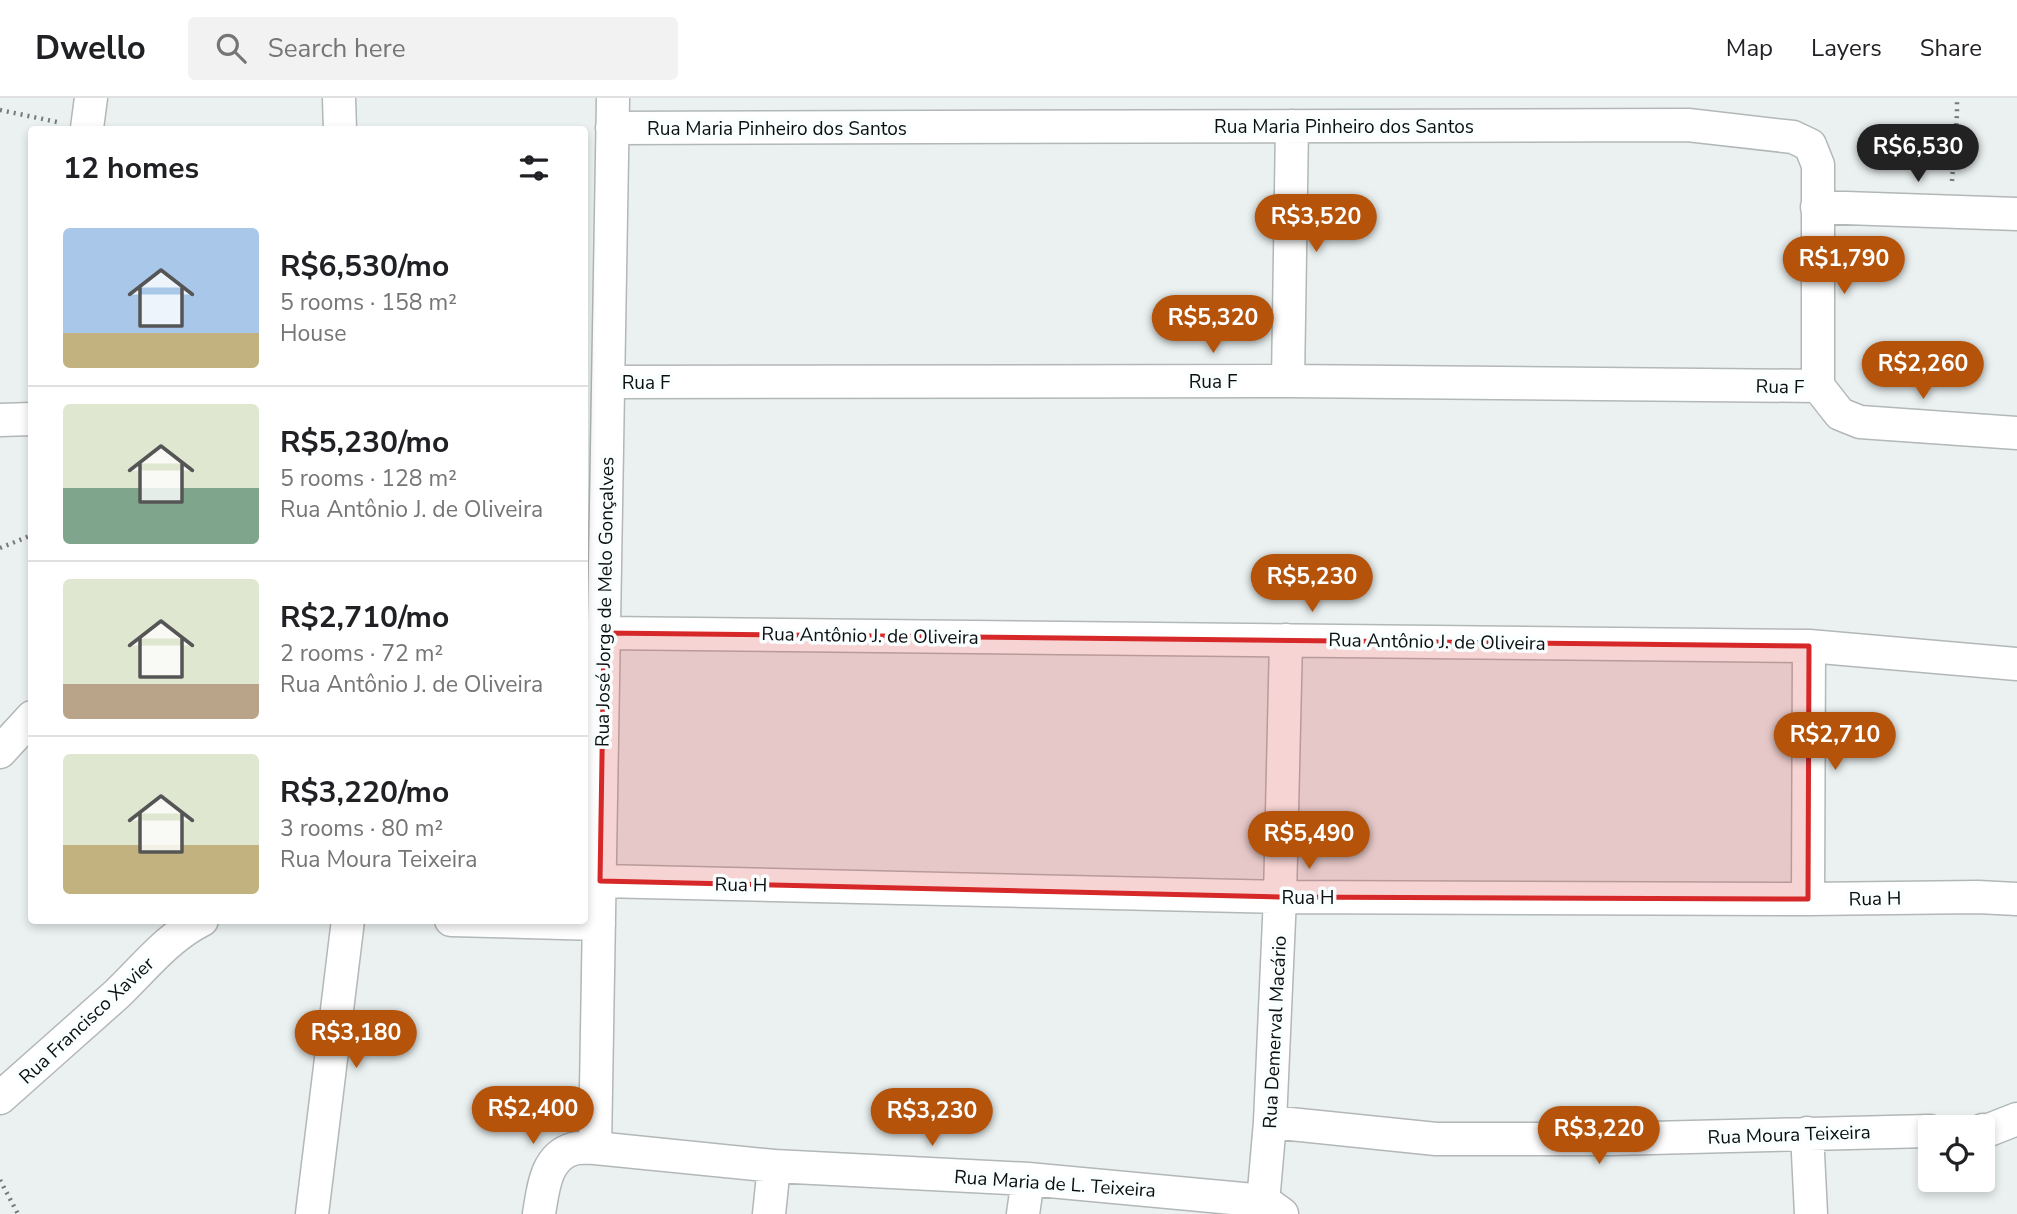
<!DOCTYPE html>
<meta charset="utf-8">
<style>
body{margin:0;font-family:"Nunito Sans",sans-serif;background:#f2f2f2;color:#202124;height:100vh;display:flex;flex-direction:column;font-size:26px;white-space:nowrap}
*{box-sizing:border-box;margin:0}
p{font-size:23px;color:#757577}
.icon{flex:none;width:38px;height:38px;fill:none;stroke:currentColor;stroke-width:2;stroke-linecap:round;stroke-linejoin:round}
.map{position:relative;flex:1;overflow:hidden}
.panel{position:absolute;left:28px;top:28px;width:560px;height:798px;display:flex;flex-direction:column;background:#fff;border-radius:7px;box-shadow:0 4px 10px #0003}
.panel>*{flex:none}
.fabs{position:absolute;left:1918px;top:1017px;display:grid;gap:14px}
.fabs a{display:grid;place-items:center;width:77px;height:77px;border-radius:7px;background:#fff;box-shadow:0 4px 10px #0003;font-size:35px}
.price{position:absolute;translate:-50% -60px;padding:0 16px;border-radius:24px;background:#b45309;color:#fff;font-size:23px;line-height:46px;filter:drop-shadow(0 2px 4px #0008)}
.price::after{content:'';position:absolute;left:50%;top:42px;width:21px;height:16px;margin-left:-10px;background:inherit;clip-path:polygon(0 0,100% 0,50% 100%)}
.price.on{background:#222;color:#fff}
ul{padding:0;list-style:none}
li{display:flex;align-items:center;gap:21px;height:175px;padding:0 35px}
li+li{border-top:2px solid #e0e0e0}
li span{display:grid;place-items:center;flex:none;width:196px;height:140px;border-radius:7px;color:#555}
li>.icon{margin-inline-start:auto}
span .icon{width:84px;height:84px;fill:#fffc;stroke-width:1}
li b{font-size:30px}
h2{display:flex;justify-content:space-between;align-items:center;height:84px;padding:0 35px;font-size:30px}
header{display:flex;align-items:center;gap:42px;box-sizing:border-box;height:98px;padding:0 35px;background:#fff;border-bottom:2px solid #e0e0e0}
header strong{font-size:33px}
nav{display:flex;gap:38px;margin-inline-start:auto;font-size:24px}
.search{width:490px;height:63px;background:#f2f2f2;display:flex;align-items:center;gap:18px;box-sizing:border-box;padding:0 24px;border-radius:7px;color:#757577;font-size:26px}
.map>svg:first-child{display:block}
</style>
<header>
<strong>Dwello</strong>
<div class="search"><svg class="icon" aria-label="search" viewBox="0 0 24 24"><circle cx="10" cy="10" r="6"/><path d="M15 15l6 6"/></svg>Search here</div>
<nav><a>Map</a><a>Layers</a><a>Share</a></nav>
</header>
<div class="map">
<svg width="2017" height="1116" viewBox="0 0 2017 1116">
<rect width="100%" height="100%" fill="#ebf1f1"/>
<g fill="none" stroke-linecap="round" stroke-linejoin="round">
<defs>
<path id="minor" d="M 339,0 L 340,32
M 87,30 L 91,0
M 612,30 L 1688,27 L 1793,39 L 1810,47 L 1818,67 L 1818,288
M 1817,109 L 2017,116
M 1288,283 L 1292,28
M 608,284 L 1288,283 L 1818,288
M 1818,288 L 1840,316 L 1860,324 L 2017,335
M 0,322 L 32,321
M 604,535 L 1809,548 L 2017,566
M 0,654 L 32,619
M 600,783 L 1280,799 L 1808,801 L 1978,799 L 2017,801
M 1808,801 L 1809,548
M 451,822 L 599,826
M 0,1000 C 39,965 78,931 117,896 C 144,870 168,839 202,822
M 1270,1024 L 1436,1041 L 1611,1041 L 1930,1033
M 1983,1032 L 1989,1032 L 2017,1021
M 1807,1035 L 1811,1116
M 595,1050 L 613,0
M 312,1116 L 348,822
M 539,1116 C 543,1092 545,1059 573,1051 C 579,1049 588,1050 595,1050 L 774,1068 L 1028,1081 L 1264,1103 L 1282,1116
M 769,1116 L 774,1068
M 1023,1116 L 1028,1081
M 1262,1116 L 1270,1024 L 1280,799 L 1286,542"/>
</defs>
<use href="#minor" stroke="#b2b7b7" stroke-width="35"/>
<path stroke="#767a7a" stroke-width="4.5" stroke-dasharray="2 5" stroke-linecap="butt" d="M 0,12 L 57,24
M 1952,83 L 1957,16 L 1957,0
M 0,450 L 32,437
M 0,1082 L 18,1116"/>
<use href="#minor" stroke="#fff" stroke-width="32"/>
</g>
<path fill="#d62828" fill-opacity="0.2" stroke="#d62828" stroke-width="5" stroke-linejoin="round" d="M 604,535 L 1809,548 L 1808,801 L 1280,799 L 600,783 Z"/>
<g text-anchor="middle" stroke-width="7" stroke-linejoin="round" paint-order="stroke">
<g font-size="19" fill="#0d0e0f" stroke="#f9feff">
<text x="1344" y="35">Rua Maria Pinheiro dos Santos</text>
<text x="777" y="37">Rua Maria Pinheiro dos Santos</text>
<text x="1213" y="290">Rua F</text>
<text x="646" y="291">Rua F</text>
<text transform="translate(1780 288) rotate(1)" y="7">Rua F</text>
<text transform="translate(604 504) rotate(-89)" y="7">Rua José Jorge de Melo Gonçalves</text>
<text transform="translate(870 537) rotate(1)" y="7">Rua Antônio J. de Oliveira</text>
<text transform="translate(1437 543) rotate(1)" y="7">Rua Antônio J. de Oliveira</text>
<text transform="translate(741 786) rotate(1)" y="7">Rua H</text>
<text x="1308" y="806">Rua H</text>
<text transform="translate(1875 800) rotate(-1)" y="7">Rua H</text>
<text transform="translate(86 922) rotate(-43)" y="7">Rua Francisco Xavier</text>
<text transform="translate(1274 934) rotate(-87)" y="7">Rua Demerval Macário</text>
<text transform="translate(1789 1036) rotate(-2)" y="7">Rua Moura Teixeira</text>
<text transform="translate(1055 1085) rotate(4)" y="7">Rua Maria de L. Teixeira</text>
</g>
</g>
</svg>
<div class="fabs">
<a><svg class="icon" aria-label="locate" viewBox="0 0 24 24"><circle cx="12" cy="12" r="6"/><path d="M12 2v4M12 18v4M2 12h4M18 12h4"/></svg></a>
</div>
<b class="price on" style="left:1918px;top:86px">R$6,530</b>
<b class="price" style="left:1316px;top:156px">R$3,520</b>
<b class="price" style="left:1844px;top:198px">R$1,790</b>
<b class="price" style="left:1213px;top:257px">R$5,320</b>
<b class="price" style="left:1923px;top:303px">R$2,260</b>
<b class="price" style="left:1312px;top:516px">R$5,230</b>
<b class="price" style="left:1835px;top:674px">R$2,710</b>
<b class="price" style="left:1309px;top:773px">R$5,490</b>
<b class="price" style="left:356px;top:972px">R$3,180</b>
<b class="price" style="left:533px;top:1048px">R$2,400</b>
<b class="price" style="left:932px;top:1050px">R$3,230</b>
<b class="price" style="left:1599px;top:1068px">R$3,220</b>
<section class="panel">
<h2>12 homes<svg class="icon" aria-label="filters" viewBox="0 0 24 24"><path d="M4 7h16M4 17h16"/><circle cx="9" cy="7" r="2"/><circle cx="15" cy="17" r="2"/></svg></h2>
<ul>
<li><span style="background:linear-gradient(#a9c7e8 75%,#c2b280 0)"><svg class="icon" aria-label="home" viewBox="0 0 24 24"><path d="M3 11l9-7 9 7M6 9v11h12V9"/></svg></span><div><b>R$6,530/mo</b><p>5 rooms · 158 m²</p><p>House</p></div></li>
<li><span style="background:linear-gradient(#dfe7d0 60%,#7fa58c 0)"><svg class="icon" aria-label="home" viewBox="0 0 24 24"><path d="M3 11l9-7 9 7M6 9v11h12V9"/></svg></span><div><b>R$5,230/mo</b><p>5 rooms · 128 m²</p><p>Rua Antônio J. de Oliveira</p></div></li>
<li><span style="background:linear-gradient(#dfe7d0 75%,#b9a48a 0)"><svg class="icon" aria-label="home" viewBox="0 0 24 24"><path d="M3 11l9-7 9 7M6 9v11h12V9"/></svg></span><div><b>R$2,710/mo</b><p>2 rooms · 72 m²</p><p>Rua Antônio J. de Oliveira</p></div></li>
<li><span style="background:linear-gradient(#dfe7d0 65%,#c2b280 0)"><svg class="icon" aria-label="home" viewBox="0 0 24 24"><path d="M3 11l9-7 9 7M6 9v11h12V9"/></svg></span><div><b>R$3,220/mo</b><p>3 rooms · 80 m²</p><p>Rua Moura Teixeira</p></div></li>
</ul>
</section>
</div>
